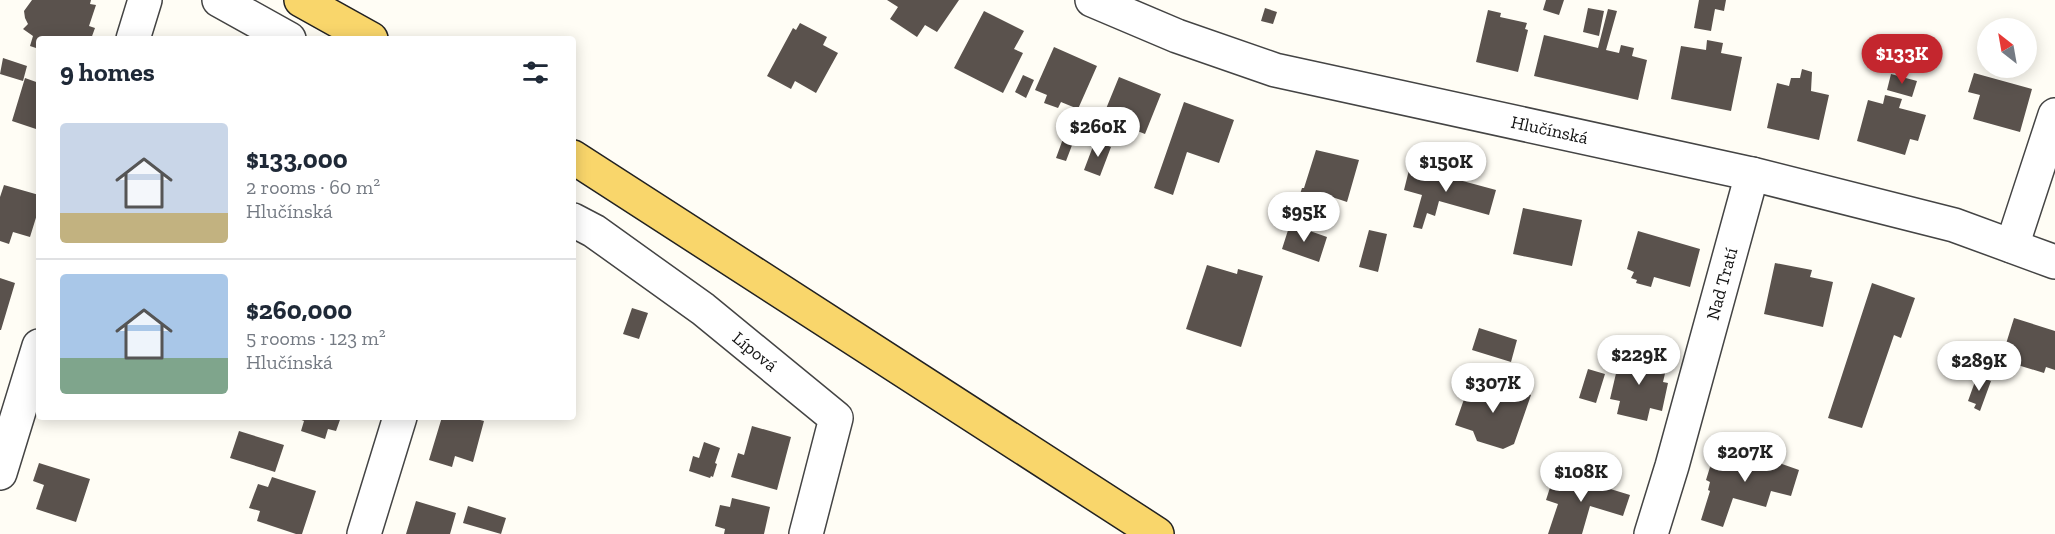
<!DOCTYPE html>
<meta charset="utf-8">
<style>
body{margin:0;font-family:"Zilla Slab",serif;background:#f2f2f3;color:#1f2937;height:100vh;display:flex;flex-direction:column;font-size:22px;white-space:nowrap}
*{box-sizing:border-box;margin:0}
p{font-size:20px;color:#747a83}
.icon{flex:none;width:33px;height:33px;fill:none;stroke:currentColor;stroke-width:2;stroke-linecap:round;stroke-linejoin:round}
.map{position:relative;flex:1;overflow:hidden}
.drawer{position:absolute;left:36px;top:36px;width:540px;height:384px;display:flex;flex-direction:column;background:#fff;border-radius:6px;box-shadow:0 3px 15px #0003}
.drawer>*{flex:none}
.needle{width:39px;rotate:329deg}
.tools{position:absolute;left:1977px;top:18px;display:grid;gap:12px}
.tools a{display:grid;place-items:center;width:60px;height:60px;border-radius:50%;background:#fff;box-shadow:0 3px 15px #0003;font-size:30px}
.price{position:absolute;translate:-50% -51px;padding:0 14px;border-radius:21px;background:#fff;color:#222;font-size:20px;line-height:39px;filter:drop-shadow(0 2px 3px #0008)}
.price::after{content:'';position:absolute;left:50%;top:36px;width:18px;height:14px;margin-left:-9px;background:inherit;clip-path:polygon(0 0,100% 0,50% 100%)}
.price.selected{background:#c4262e;color:#fff}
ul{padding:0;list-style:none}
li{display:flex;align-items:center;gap:18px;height:150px;padding:0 24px}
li+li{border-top:2px solid #e0e1e3}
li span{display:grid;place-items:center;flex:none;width:168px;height:120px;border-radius:6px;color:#555}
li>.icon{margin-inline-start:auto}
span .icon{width:72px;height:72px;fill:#fffc;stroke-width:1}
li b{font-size:26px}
h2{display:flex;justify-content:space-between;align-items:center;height:72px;padding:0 24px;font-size:26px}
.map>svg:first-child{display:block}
</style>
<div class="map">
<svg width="2055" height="534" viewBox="0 0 2055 534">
<rect width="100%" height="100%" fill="#fffdf5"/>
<path fill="#5a524d" d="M 32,0 L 91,0 L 90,4 L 96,5 L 89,26 L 95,28 L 91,39 L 39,39 L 39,49 L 30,46 L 33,36 L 23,29 L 28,24 L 25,18 L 24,11 Z
M 887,0 L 959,0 L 937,32 L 925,25 L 917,37 L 890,19 L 898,7 Z
M 1546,0 L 1564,0 L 1559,15 L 1543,10 Z
M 1699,0 L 1726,0 L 1724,11 L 1715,9 L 1711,31 L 1694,28 Z
M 1265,8 L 1277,12 L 1273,24 L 1261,21 Z
M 1588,8 L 1604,11 L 1599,36 L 1583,32 Z
M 1608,9 L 1617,11 L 1606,50 L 1619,53 L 1621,45 L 1634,48 L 1632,56 L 1647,60 L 1638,100 L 1534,76 L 1544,35 L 1598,48 Z
M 1488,10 L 1501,13 L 1500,17 L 1527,23 L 1525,29 L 1528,30 L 1518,72 L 1476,62 Z
M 984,11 L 1024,31 L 1014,49 L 1023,53 L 1003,93 L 954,68 Z
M 800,23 L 827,37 L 823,45 L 838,53 L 816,93 L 795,81 L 791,89 L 767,76 L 793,28 L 796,30 Z
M 1707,40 L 1723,43 L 1721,53 L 1742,57 L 1731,111 L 1671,99 L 1681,46 L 1706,50 Z
M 1054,47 L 1097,66 L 1078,109 L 1061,102 L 1058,108 L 1044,103 L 1047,95 L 1035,90 Z
M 3,58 L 27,66 L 23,81 L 0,74 Z
M 1802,69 L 1812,72 L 1811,91 L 1829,95 L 1819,140 L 1767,128 L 1777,83 L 1789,86 L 1791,78 L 1800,78 Z
M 1974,73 L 2032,89 L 2020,132 L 1973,119 L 1980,95 L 1968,92 Z
M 1891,74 L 1917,81 L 1912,97 L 1887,90 Z
M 1023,75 L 1034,80 L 1026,98 L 1015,92 Z
M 1119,77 L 1161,94 L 1145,134 L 1117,123 L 1113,132 L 1099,126 Z
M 25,78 L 39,83 L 39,130 L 12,121 Z
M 1885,95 L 1902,99 L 1899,108 L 1926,115 L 1918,141 L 1910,139 L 1905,155 L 1857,141 L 1868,100 L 1883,104 Z
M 1184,102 L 1234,120 L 1219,163 L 1187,152 L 1173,195 L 1154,188 Z
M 1064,136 L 1074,140 L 1066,161 L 1056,158 Z
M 1095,141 L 1111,147 L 1100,176 L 1084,170 Z
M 1316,150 L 1359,160 L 1347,202 L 1323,194 L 1319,207 L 1298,200 L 1302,188 L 1304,188 Z
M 1410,166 L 1450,177 L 1452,171 L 1461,173 L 1459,180 L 1496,190 L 1489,215 L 1439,201 L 1435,216 L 1427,213 L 1422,229 L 1413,227 L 1422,195 L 1404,190 Z
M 4,185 L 39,195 L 39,208 L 30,237 L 13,232 L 9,244 L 0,241 L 0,197 Z
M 1523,208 L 1582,220 L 1572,266 L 1513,254 Z
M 1290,224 L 1327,237 L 1319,262 L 1282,249 Z
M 1369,230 L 1387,234 L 1378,272 L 1359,267 Z
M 1638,231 L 1700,249 L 1690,287 L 1654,277 L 1651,287 L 1636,283 L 1637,280 L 1631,278 L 1634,272 L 1627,269 Z
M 1775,263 L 1812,270 L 1810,277 L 1833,282 L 1823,327 L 1764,314 Z
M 1207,265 L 1237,274 L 1238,269 L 1263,276 L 1241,347 L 1186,329 Z
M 0,278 L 15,283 L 1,330 L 0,330 Z
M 1872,283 L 1915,298 L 1901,338 L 1894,335 L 1862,428 L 1828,418 Z
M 632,308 L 648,313 L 639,339 L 623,334 Z
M 2014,318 L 2055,331 L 2055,370 L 2046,367 L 2044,373 L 2001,360 Z
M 1479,328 L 1517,340 L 1511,362 L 1472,350 Z
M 1621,352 L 1667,365 L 1663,382 L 1668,383 L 1662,411 L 1650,408 L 1647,421 L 1617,414 L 1620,401 L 1610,399 Z
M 1588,369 L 1605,374 L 1596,403 L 1579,398 Z
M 1977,376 L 1991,381 L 1980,411 L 1974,408 L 1976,404 L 1968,401 Z
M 1470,382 L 1488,388 L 1495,384 L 1531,395 L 1514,444 L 1503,449 L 1477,441 L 1473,431 L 1455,425 Z
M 294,417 L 341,417 L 336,431 L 328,429 L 325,439 L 301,431 L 304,421 Z
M 442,417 L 469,417 L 484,421 L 473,462 L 455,456 L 452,467 L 429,460 Z
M 752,426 L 791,437 L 777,490 L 731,477 L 738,453 L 744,455 Z
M 239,431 L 284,445 L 275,472 L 230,458 Z
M 704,442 L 720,448 L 715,463 L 717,464 L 713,477 L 711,476 L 710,478 L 689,471 L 693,456 L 699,458 Z
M 1731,448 L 1782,462 L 1782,464 L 1799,470 L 1791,496 L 1771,491 L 1766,507 L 1733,498 L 1723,527 L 1701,520 L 1710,491 L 1708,490 L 1710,482 L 1706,480 L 1710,467 L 1716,469 L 1719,459 L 1727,461 Z
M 39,463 L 90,479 L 76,522 L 36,509 L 44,485 L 33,481 Z
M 1555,472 L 1630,495 L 1623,516 L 1590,506 L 1582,534 L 1548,534 L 1558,504 L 1546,500 Z
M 272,477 L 316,491 L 302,534 L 296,534 L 257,521 L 260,511 L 249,508 L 258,484 L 268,487 Z
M 732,498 L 770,507 L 764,534 L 724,534 L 725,529 L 715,526 L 720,505 L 730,507 Z
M 416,501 L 456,513 L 450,534 L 406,534 Z
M 468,506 L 506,518 L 501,534 L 463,523 Z"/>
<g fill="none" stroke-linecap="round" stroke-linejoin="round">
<defs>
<g id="minor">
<path d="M 219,0 L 289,39"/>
<path d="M 133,39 L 145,0"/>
<path id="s1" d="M 573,220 L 594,231 L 703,309 L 836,418 L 806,534"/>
<path d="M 2012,246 L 2055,115"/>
<path d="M 0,473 L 39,346"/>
<path d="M 364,534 L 400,417"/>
<path id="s2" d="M 1651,534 L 1672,466 L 1752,174"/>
</g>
<g id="tertiary">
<path id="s3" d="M 1092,0 L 1177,36 L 1275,70 L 1752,174 L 1954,225 L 2055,262"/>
</g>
<path id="primary" d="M 301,0 L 371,39
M 573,157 L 1157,534"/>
</defs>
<use href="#minor" stroke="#444" stroke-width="36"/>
<use href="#tertiary" stroke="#444" stroke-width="36"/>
<use href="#primary" stroke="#222" stroke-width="36"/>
<use href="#minor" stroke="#fff" stroke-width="33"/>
<use href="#tertiary" stroke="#fff" stroke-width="33"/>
<use href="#primary" stroke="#f9d66b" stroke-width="33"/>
</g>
<g text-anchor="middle" stroke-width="6" stroke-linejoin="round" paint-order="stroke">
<g font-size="18" fill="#111" stroke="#fff">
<text dy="6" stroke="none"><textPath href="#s3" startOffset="477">Hlučínská</textPath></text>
<text dy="6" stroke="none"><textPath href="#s2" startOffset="260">Nad Tratí</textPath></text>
<text dy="6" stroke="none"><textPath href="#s1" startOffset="225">Lípová</textPath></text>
</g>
</g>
</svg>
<div class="tools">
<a><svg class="needle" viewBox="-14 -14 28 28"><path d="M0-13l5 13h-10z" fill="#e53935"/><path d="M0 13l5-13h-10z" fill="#747a83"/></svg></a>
</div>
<b class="price selected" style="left:1902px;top:85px">$133K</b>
<b class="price" style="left:1098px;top:158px">$260K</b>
<b class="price" style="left:1446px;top:193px">$150K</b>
<b class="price" style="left:1304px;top:243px">$95K</b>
<b class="price" style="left:1639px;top:386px">$229K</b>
<b class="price" style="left:1979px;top:392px">$289K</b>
<b class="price" style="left:1493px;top:414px">$307K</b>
<b class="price" style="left:1745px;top:483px">$207K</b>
<b class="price" style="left:1581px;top:503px">$108K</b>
<section class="drawer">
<h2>9 homes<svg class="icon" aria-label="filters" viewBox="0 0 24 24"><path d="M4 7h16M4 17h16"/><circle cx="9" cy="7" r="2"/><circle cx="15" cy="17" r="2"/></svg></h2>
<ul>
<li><span style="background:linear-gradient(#c9d6e8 75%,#c2b280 0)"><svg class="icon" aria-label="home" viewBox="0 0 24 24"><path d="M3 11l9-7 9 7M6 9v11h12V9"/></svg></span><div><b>$133,000</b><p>2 rooms · 60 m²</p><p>Hlučínská</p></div></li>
<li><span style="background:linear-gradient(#a9c7e8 70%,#7fa58c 0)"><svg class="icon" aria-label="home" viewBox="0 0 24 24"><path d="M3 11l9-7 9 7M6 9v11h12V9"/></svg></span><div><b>$260,000</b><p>5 rooms · 123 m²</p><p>Hlučínská</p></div></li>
</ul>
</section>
</div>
